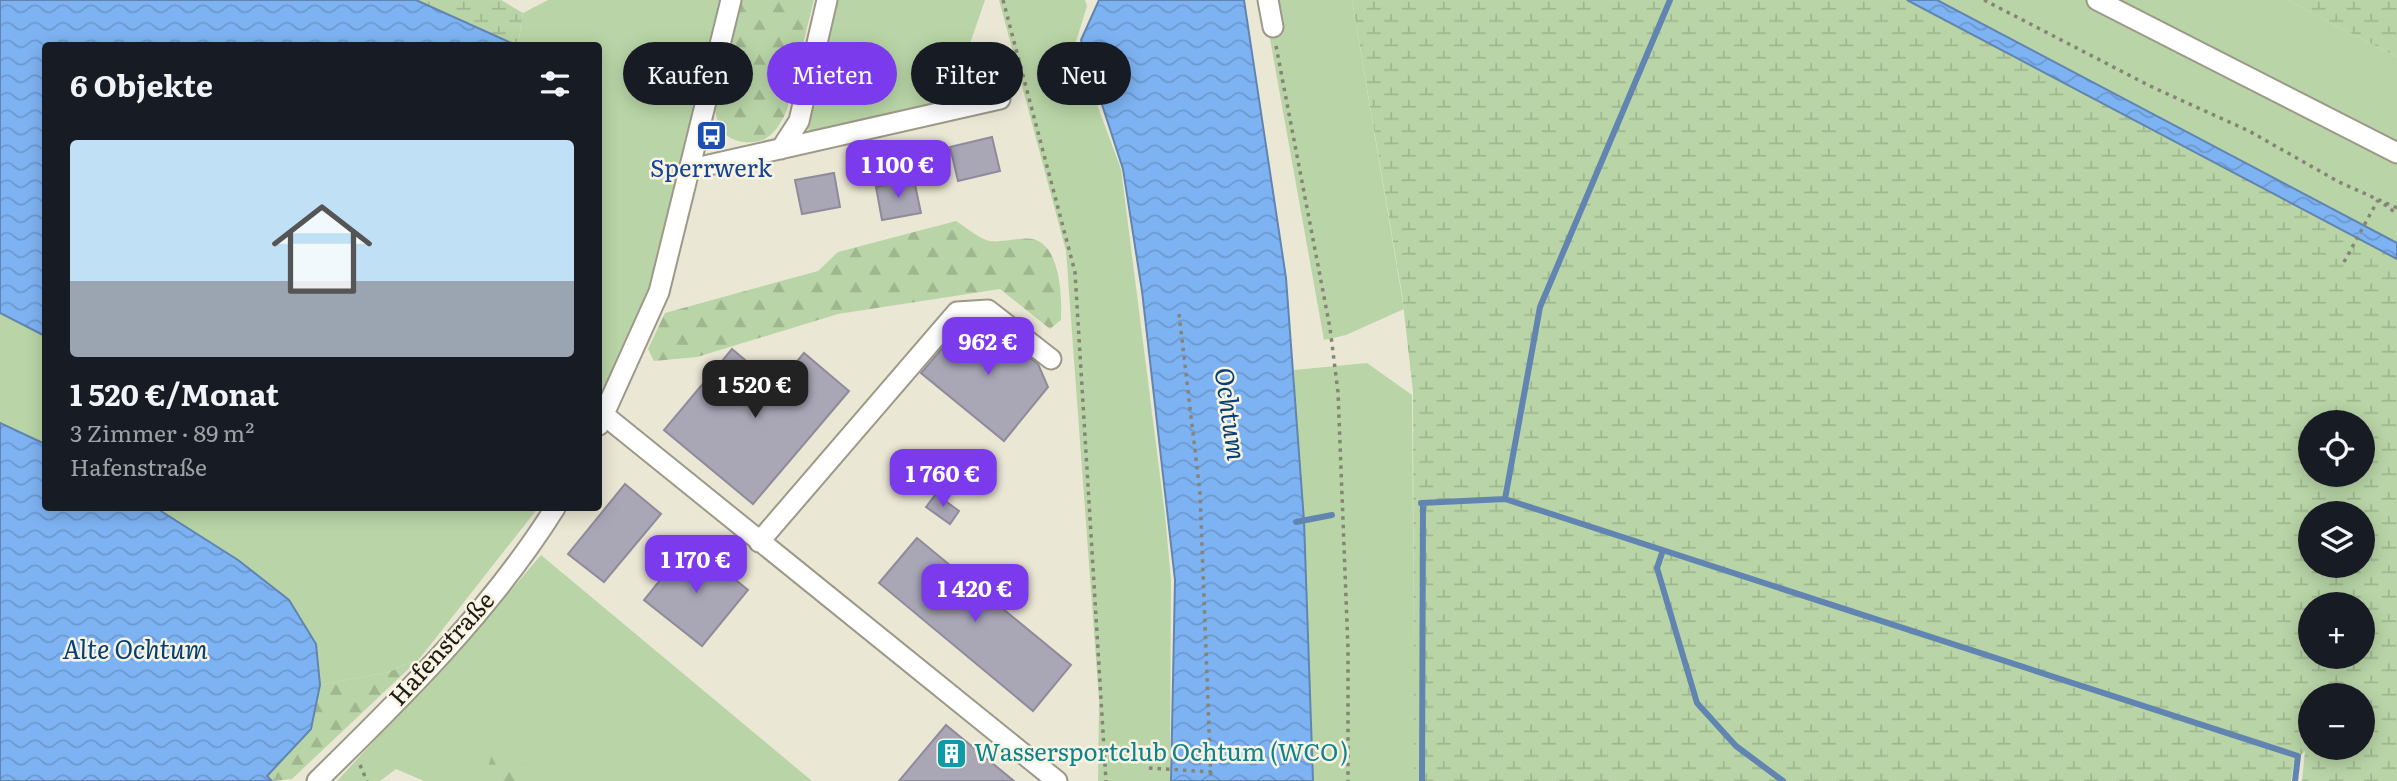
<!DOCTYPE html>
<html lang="de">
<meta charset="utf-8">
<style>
body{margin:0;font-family:Literata,serif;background:#242831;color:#f1f3f6;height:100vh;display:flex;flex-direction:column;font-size:26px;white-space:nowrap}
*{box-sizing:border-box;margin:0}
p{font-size:23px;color:#9ea1a6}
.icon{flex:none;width:38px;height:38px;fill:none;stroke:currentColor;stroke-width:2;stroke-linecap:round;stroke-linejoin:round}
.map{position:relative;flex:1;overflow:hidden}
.sheet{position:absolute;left:42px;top:42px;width:560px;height:469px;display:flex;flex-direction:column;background:#171b24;border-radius:7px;box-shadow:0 4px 18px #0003}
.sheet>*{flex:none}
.top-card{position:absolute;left:623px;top:42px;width:665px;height:63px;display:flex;gap:14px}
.tools{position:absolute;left:2298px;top:410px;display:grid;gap:14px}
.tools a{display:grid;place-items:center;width:77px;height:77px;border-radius:50%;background:#171b24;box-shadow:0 4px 18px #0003;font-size:35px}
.price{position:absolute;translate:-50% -60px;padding:0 16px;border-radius:14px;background:#7c3aed;color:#fff;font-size:23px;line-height:46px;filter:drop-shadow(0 2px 4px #0008)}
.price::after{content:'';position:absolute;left:50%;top:42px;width:21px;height:16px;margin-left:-10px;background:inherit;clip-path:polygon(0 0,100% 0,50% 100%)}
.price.selected{background:#222;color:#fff}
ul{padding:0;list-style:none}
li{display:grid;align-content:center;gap:14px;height:371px;padding:0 28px}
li+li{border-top:2px solid #363941}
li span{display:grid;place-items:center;height:217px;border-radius:7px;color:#555}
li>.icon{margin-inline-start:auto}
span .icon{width:126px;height:126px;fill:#fffc;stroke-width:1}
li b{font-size:30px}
h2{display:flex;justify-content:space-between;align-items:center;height:84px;padding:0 28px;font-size:30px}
.tag{padding:0 24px;border-radius:32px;background:#171b24;box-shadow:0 4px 18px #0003;font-size:24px;line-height:63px}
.tag.selected{background:#7c3aed;color:#fff}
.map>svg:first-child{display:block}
</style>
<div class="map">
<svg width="2397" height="781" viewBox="0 0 2397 781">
<defs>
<pattern id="forest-firs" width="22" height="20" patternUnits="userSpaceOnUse" patternTransform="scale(1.75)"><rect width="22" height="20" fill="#b9d5a7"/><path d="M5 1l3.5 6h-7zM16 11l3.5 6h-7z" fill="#9fb68f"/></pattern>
<pattern id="wetland-marsh" width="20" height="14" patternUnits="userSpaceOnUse" patternTransform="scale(1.75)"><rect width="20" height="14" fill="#b9d5a7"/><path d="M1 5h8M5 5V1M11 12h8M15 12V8" fill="none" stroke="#9fb68f"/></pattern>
<pattern id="water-waves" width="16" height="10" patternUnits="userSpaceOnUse" patternTransform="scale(1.75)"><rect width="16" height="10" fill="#7eb3f3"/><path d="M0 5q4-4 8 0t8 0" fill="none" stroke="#6c99cf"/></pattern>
</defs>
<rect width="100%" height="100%" fill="#ebe7d5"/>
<path fill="#b9d5a7" d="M 548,0 L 722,0 L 651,289 L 599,404 L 598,46 L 518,46 L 523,13 Z
M 837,0 L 985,0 L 963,64 L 968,91 L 961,99 L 822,134 L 807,129 L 807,115 Z
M 999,0 L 1085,0 L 1087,6 L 1075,45 L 1121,169 L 1165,515 L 1171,580 L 1170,781 L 1098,781 L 1099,700 L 1066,251 Z
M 1263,0 L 1352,0 L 1404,309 L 1346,335 L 1324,340 Z
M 1937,0 L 2287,0 L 2397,57 L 2397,243 Z
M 0,313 L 45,336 L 45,444 L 0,423 Z
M 1367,363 L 1412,395 L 1415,781 L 1313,781 L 1294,370 Z
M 156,508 L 538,508 L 420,658 L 389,672 L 320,685 L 316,644 Z
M 541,555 L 812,781 L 424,781 L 396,769 L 380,781 L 337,781 L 486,619 Z"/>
<path fill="url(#forest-firs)" d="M 739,0 L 814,0 C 807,28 800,56 793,84 C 790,95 789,110 782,120 C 773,136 763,144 744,142 C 687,136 730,33 739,0 Z
M 956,221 C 966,227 978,238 989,241 C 1003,243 1018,237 1032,239 C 1061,244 1062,299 1061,320 L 1050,329 L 1000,289 L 838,314 L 697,357 L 654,361 L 648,349 L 665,313 L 818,271 L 838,252 Z
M 420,658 L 292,779 L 272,781 L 267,776 L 311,729 L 320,685 L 389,672 Z
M 507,747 L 539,781 L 496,781 L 488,767 L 493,751 Z"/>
<path fill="url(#wetland-marsh)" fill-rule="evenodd" d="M 416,0 L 501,0 L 523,13 L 518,45 Z
M 1352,0 L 1907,0 L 2397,259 L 2397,781 L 2302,781 L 2305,751 L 2294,762 L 2291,781 L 1414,781 L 1413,392 L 1402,294 ZM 2310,422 L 2362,422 L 2362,474 L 2310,474 ZM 2310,513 L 2362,513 L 2362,565 L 2310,565 ZM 2310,604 L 2362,604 L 2362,656 L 2310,656 ZM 2310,695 L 2362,695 L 2362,747 L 2310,747 Z
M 2287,0 L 2397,0 L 2397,57 Z"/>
<path fill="url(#water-waves)" stroke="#6185b0" stroke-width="2" d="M 0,0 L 416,0 L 516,45 L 46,46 L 45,336 L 0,313 Z
M 1099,0 L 1244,0 L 1286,278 L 1304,521 L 1313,781 L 1171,781 L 1175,580 L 1142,291 L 1123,169 L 1081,40 Z
M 1907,0 L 1937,0 L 2397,243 L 2397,259 Z
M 0,423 L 45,444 L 46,508 L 156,508 L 238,560 L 289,600 L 316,644 L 320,685 L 311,729 L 267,776 L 272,781 L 0,781 Z"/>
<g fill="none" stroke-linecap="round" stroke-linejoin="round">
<path stroke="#6185b0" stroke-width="6" d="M 1505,499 L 1540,307 L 1670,0
M 1421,503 L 1505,499 L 2298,756 L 2295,781
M 1296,522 L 1332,515
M 1663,550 L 1657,568 L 1697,703 L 1736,746 L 1783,781
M 1422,781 L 1423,503"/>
</g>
<path fill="#a9a6b6" stroke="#8e8b9b" stroke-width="2" d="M 992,137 L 1000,171 L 958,181 L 950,147 Z
M 834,173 L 840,207 L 802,214 L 795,180 Z
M 914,180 L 921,213 L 882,220 L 876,187 Z
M 984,323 L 1038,364 L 1048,387 L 1004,441 L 921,373 L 963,324 Z
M 732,349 L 776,386 L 804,353 L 849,391 L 753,504 L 664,430 Z
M 625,484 L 661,514 L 604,582 L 568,554 Z
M 936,494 L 959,511 L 950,524 L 926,507 Z
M 917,538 L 1071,665 L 1033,711 L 879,583 Z
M 690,543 L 748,590 L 702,646 L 644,600 Z
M 946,725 L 1014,781 L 899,781 Z"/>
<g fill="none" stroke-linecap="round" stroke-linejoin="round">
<defs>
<path id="minor" d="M 1268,0 L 1273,27
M 2097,0 L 2397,153
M 781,149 L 799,121 L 827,0
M 691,169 L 1000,99
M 604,415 L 1057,781
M 599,425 L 659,292 L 731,0
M 759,542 L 957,312 L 988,310 L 1051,359
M 317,781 C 402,698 492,609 555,508"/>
</defs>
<use href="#minor" stroke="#9d9988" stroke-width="23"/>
<path stroke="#868377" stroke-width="3.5" stroke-dasharray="3.5 5" stroke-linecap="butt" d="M 1003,0 L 1075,272 L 1106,781
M 1984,0 L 2150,86 L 2249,131 L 2339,182 L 2397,208
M 1276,46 L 1330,328 L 1338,392 L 1348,649 L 1348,781
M 2384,204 L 2397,214
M 2344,262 L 2378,200
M 1179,314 L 1200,493 L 1211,781
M 360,765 L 367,781
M 1149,768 L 1212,772"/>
<use href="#minor" stroke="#fff" stroke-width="19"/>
</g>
<defs>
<symbol id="bus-square" viewBox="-11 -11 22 22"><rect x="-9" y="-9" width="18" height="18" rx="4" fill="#1a4fb4" stroke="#f9f4e2"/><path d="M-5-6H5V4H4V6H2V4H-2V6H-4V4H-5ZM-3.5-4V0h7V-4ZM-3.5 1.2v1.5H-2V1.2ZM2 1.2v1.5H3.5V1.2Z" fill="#fff"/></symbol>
<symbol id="building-square" viewBox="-11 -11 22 22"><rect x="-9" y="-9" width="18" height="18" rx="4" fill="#0f9aa8" stroke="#f9f4e2"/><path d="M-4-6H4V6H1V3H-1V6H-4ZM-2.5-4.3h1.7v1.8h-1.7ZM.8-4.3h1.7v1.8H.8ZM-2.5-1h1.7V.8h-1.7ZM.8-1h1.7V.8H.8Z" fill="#fff"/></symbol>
</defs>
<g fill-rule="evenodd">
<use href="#bus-square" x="694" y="118" width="35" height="35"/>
<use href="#building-square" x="934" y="736" width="35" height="35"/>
</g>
<g text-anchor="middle" stroke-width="5" stroke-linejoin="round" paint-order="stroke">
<g font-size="24" fill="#164399" stroke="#f9f4e2">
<text x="711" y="177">Sperrwerk</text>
</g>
<g font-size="24" fill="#1d1b15" stroke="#f9f4e2">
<text transform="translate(442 649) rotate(-48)" y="8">Hafenstraße</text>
</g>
<g font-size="24" fill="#0d838f" stroke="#f9f4e2" text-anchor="start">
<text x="974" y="761">Wassersportclub Ochtum (WCO)</text>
</g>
<g font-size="26" font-style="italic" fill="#053f77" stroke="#f9f4e2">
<text transform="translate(1230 414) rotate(82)" y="9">Ochtum</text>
<text x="135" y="659">Alte Ochtum</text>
</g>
</g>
</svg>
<div class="tools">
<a><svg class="icon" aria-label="locate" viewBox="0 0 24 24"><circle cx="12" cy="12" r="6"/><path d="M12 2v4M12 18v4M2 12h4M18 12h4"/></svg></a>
<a><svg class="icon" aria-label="layers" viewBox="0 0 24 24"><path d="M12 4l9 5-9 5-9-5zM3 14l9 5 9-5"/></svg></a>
<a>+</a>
<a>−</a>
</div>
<b class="price" style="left:898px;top:200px">1 100 €</b>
<b class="price" style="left:988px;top:377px">962 €</b>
<b class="price selected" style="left:755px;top:420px">1 520 €</b>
<b class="price" style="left:943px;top:509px">1 760 €</b>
<b class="price" style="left:696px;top:595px">1 170 €</b>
<b class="price" style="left:975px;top:624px">1 420 €</b>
<div class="top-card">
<a class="tag">Kaufen</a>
<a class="tag selected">Mieten</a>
<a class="tag">Filter</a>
<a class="tag">Neu</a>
</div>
<section class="sheet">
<h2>6 Objekte<svg class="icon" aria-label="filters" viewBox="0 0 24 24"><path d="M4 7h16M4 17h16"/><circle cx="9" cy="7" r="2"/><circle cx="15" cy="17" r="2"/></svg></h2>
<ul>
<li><span style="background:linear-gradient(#bfe0f5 65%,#9aa5b1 0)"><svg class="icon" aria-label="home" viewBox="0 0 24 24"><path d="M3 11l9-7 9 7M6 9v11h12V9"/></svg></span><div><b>1 520 €/Monat</b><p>3 Zimmer · 89 m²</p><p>Hafenstraße</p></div></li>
</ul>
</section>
</div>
